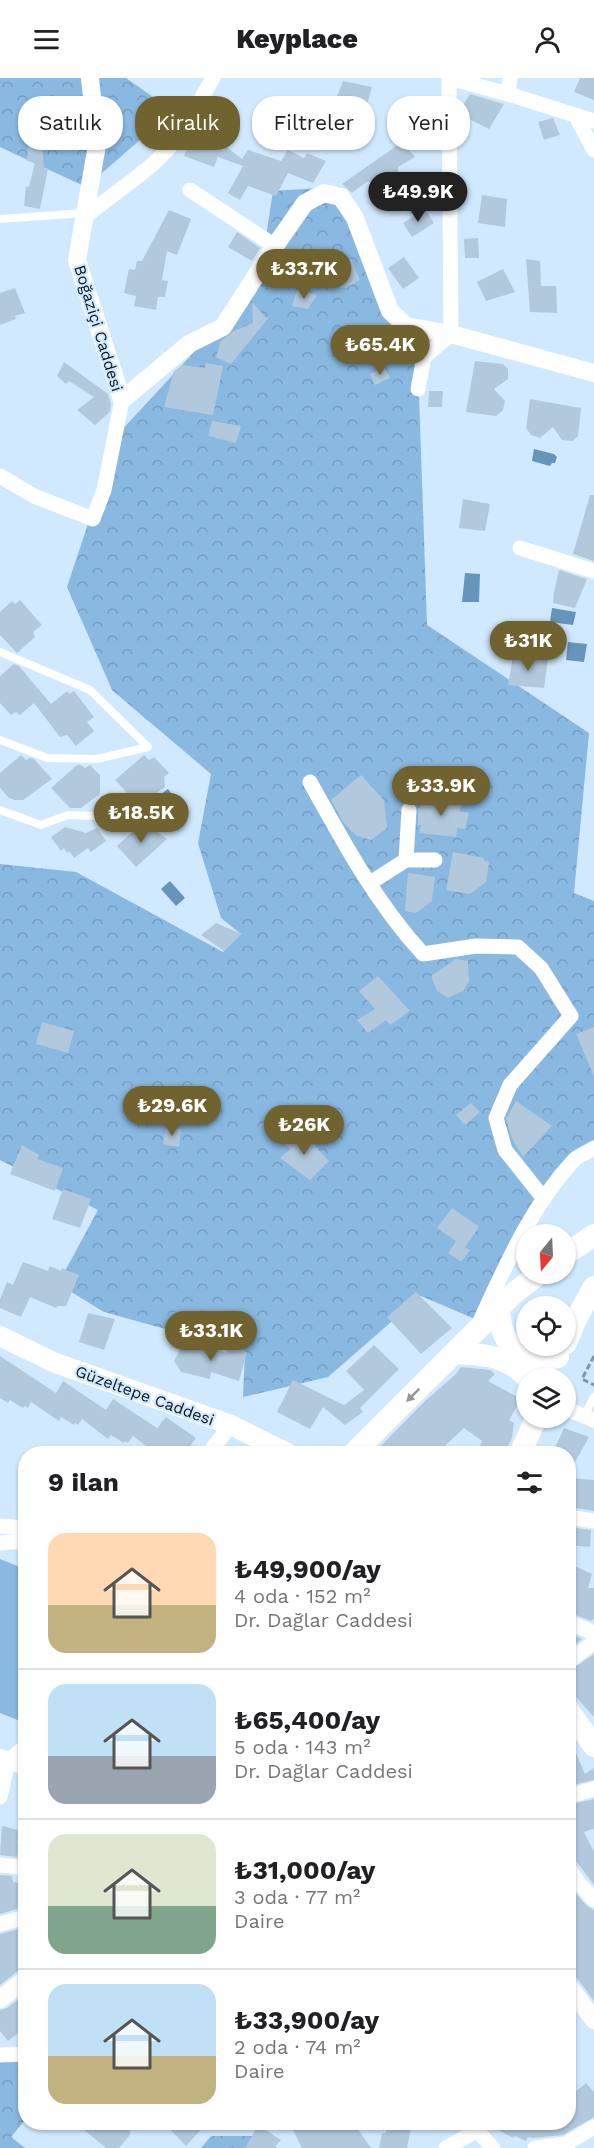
<!DOCTYPE html>
<html lang="tr">
<meta charset="utf-8">
<style>
body{margin:0;font-family:"Work Sans",sans-serif;background:#f6f6f6;color:#202124;height:100vh;display:flex;flex-direction:column;font-size:22px;white-space:nowrap}
*{box-sizing:border-box;margin:0}
p{font-size:20px;color:#757577}
.icon{flex:none;width:33px;height:33px;fill:none;stroke:currentColor;stroke-width:2;stroke-linecap:round;stroke-linejoin:round}
.map{position:relative;flex:1;overflow:hidden}
.sheet{position:absolute;left:18px;top:1368px;width:558px;height:684px;display:flex;flex-direction:column;background:#fff;border-radius:24px;box-shadow:0 2px 4px #0004}
.sheet>*{flex:none}
.guide{position:absolute;left:18px;top:18px;width:558px;height:54px;display:flex;gap:12px}
.needle{width:39px;rotate:198deg}
.fabs{position:absolute;left:516px;top:1146px;display:grid;gap:12px}
.fabs a{display:grid;place-items:center;width:60px;height:60px;border-radius:50%;background:#fff;box-shadow:0 2px 4px #0004;font-size:30px}
.price{position:absolute;translate:-50% -51px;padding:0 14px;border-radius:21px;background:#716330;color:#fff;font-size:20px;line-height:39px;filter:drop-shadow(0 2px 3px #0008)}
.price::after{content:'';position:absolute;left:50%;top:36px;width:18px;height:14px;margin-left:-9px;background:inherit;clip-path:polygon(0 0,100% 0,50% 100%)}
.price.active{background:#222;color:#fff}
ul{padding:0;list-style:none}
li{display:flex;align-items:center;gap:18px;height:150px;padding:0 30px}
li+li{border-top:2px solid #e0e0e0}
li span{display:grid;place-items:center;flex:none;width:168px;height:120px;border-radius:18px;color:#555}
li>.icon{margin-inline-start:auto}
span .icon{width:72px;height:72px;fill:#fffc;stroke-width:1}
li b{font-size:26px}
h2{display:flex;justify-content:space-between;align-items:center;height:72px;padding:0 30px;font-size:26px}
.tag{padding:0 21px;border-radius:24px;background:#fff;box-shadow:0 2px 4px #0004;font-size:21px;line-height:54px}
.tag.active{background:#716330;color:#fff}
header{display:flex;justify-content:space-between;align-items:center;height:78px;padding:0 30px;background:#fff;font-size:27px;font-weight:800}
.map>svg:first-child{display:block}
</style>
<header><svg class="icon" aria-label="menu" viewBox="0 0 24 24"><path d="M4 6h16M4 12h16M4 18h16"/></svg>Keyplace<svg class="icon" aria-label="person" viewBox="0 0 24 24"><circle cx="12" cy="8" r="4"/><path d="M4 21q1-7 8-7t8 7"/></svg></header>
<div class="map">
<svg width="594" height="2070" viewBox="0 0 594 2070">
<defs>
<pattern id="forest-crowns" width="20" height="18" patternUnits="userSpaceOnUse" patternTransform="scale(1.5)"><rect width="20" height="18" fill="#89b8e1"/><path d="M2 6a3 3 0 1 1 6 0M12 15a3 3 0 1 1 6 0" fill="none" stroke="#759dc1"/></pattern>
</defs>
<rect width="100%" height="100%" fill="#d1e9fe"/>
<path fill="url(#forest-crowns)" d="M 0,0 L 126,0 L 173,33 L 86,109 L 0,69 Z
M 337,109 L 418,287 L 427,547 L 589,655 L 574,815 L 594,823 L 594,1070 L 566,1082 L 475,1241 L 421,1218 L 328,1299 L 243,1319 L 245,1273 L 104,1234 L 58,1206 L 98,1132 L 0,1082 L 0,786 L 76,794 L 223,874 L 241,856 L 221,840 L 198,765 L 211,696 L 112,612 L 67,509 L 118,356 L 259,204 L 273,113 Z
M 0,1971 L 25,1972 L 25,2042 L 11,2059 L 25,2070 L 0,2070 Z
M 211,2058 L 259,2058 L 277,2070 L 201,2070 Z"/>
<path fill="#89b8e1" d="M 0,1481 L 25,1491 L 25,1645 L 0,1635 Z"/>
<path fill="#6695bc" d="M 534,371 L 554,376 L 557,379 L 555,385 L 552,385 L 550,388 L 532,383 Z
M 465,495 L 480,496 L 479,524 L 462,524 Z
M 552,530 L 576,534 L 573,547 L 550,544 Z
M 568,564 L 587,566 L 584,584 L 566,582 Z
M 168,711 L 175,720 L 157,734 L 149,725 Z
M 170,803 L 185,820 L 176,828 L 161,811 Z"/>
<path fill="#b2c9dd" d="M 580,0 L 594,0 L 594,22 L 574,14 Z
M 343,3 L 372,9 L 365,33 L 334,26 Z
M 470,16 L 504,26 L 489,51 L 467,40 L 462,29 Z
M 553,40 L 560,57 L 544,62 L 538,44 Z
M 198,46 L 226,56 L 223,66 L 242,81 L 248,72 L 281,83 L 288,72 L 304,80 L 307,75 L 326,83 L 313,105 L 288,95 L 276,118 L 248,108 L 240,122 L 228,115 L 243,88 L 218,79 L 214,89 L 184,78 Z
M 40,64 L 42,65 L 44,90 L 48,91 L 40,131 L 24,128 L 26,108 L 29,109 L 35,84 L 27,83 L 28,68 L 39,69 Z
M 402,64 L 415,79 L 398,89 L 398,99 L 389,105 L 376,107 L 368,103 L 352,115 L 342,106 Z
M 482,117 L 507,121 L 505,149 L 478,145 Z
M 425,131 L 434,145 L 412,159 L 403,145 Z
M 169,132 L 191,141 L 177,177 L 167,173 L 162,202 L 168,203 L 165,219 L 158,219 L 156,232 L 134,228 L 136,218 L 124,215 L 129,191 L 135,192 L 137,183 L 142,183 Z
M 237,154 L 260,170 L 252,183 L 228,169 Z
M 478,160 L 479,180 L 465,180 L 464,161 Z
M 404,179 L 419,200 L 403,211 L 388,190 Z
M 351,180 L 360,202 L 346,210 L 340,210 L 336,193 Z
M 526,181 L 540,183 L 541,208 L 556,208 L 557,235 L 530,234 Z
M 503,191 L 515,214 L 486,223 L 477,204 Z
M 15,210 L 25,235 L 15,238 L 16,241 L 0,247 L 0,215 Z
M 297,212 L 317,217 L 308,231 L 292,228 Z
M 252,224 L 266,240 L 270,238 L 231,286 L 216,279 L 221,263 L 234,253 L 253,245 Z
M 475,283 L 503,286 L 508,291 L 508,301 L 494,311 L 505,323 L 503,332 L 496,338 L 466,334 Z
M 64,284 L 108,316 L 111,326 L 110,334 L 95,347 L 77,332 L 94,319 L 69,303 L 66,306 L 57,298 Z
M 206,285 L 223,288 L 213,337 L 164,329 L 174,293 L 182,287 L 205,290 Z
M 384,289 L 390,300 L 375,307 L 370,296 Z
M 429,313 L 443,313 L 442,329 L 428,329 Z
M 530,321 L 581,330 L 578,358 L 572,363 L 562,362 L 553,349 L 540,360 L 531,357 L 526,350 Z
M 212,343 L 241,348 L 236,365 L 208,358 Z
M 590,417 L 594,417 L 594,483 L 573,476 Z
M 463,421 L 490,426 L 485,453 L 459,450 Z
M 559,492 L 587,501 L 575,530 L 553,525 L 554,514 Z
M 20,522 L 42,547 L 33,554 L 35,559 L 17,575 L 0,557 L 0,534 L 12,523 L 15,526 Z
M 513,579 L 548,581 L 544,610 L 508,607 Z
M 14,586 L 19,588 L 51,626 L 67,613 L 69,616 L 74,613 L 94,639 L 87,644 L 94,653 L 76,668 L 67,657 L 60,659 L 34,625 L 20,637 L 16,634 L 11,637 L 0,625 L 0,598 Z
M 21,677 L 26,682 L 30,680 L 34,681 L 52,701 L 23,722 L 15,722 L 9,720 L 0,710 L 0,695 Z
M 144,677 L 149,682 L 154,679 L 169,695 L 164,699 L 165,709 L 146,722 L 138,722 L 132,720 L 115,702 Z
M 77,687 L 81,687 L 85,690 L 90,687 L 100,697 L 100,716 L 81,730 L 70,730 L 51,710 Z
M 361,697 L 384,722 L 387,750 L 371,762 L 357,758 L 351,753 L 343,744 L 331,722 Z
M 423,718 L 462,725 L 459,733 L 469,735 L 465,751 L 457,750 L 456,759 L 419,755 L 421,747 L 418,747 L 418,730 L 420,730 Z
M 142,745 L 146,746 L 167,761 L 136,789 L 117,768 Z
M 65,749 L 86,755 L 97,750 L 106,763 L 91,774 L 88,770 L 74,780 L 69,773 L 67,775 L 64,770 L 61,773 L 51,759 Z
M 453,774 L 484,780 L 484,783 L 489,784 L 486,804 L 470,816 L 446,812 Z
M 408,795 L 435,799 L 432,823 L 416,835 L 405,833 Z
M 216,845 L 242,856 L 224,873 L 201,857 Z
M 456,881 L 468,883 L 469,903 L 463,913 L 448,920 L 437,913 L 431,898 Z
M 378,898 L 410,933 L 390,947 L 386,942 L 368,955 L 357,942 L 375,931 L 359,913 Z
M 42,944 L 74,953 L 68,975 L 36,966 Z
M 594,949 L 594,998 L 576,956 Z
M 516,1023 L 552,1048 L 523,1079 L 513,1063 L 506,1041 Z
M 471,1025 L 480,1034 L 465,1047 L 456,1037 Z
M 166,1048 L 181,1051 L 179,1069 L 163,1066 Z
M 310,1054 L 315,1068 L 329,1083 L 310,1102 L 280,1080 L 290,1071 L 284,1065 L 293,1056 L 300,1063 Z
M 22,1067 L 39,1077 L 37,1081 L 63,1090 L 55,1113 L 10,1096 Z
M 63,1111 L 91,1121 L 80,1150 L 52,1141 Z
M 452,1130 L 479,1149 L 465,1169 L 470,1172 L 461,1184 L 448,1175 L 456,1163 L 437,1150 Z
M 23,1184 L 48,1193 L 50,1188 L 61,1193 L 62,1190 L 79,1197 L 66,1228 L 58,1228 L 56,1230 L 30,1219 L 21,1239 L 0,1230 L 0,1221 L 7,1204 L 13,1207 Z
M 416,1214 L 452,1250 L 421,1276 L 387,1239 Z
M 88,1235 L 115,1241 L 104,1272 L 79,1264 Z
M 183,1266 L 198,1267 L 227,1275 L 228,1268 L 247,1274 L 239,1303 L 211,1294 L 210,1301 L 181,1294 L 174,1283 Z
M 374,1267 L 399,1291 L 360,1330 L 363,1334 L 345,1347 L 323,1329 L 310,1351 L 277,1334 L 293,1302 L 344,1327 L 364,1312 L 346,1293 Z
M 0,1278 L 56,1315 L 63,1303 L 106,1332 L 113,1321 L 157,1350 L 166,1339 L 196,1360 L 184,1376 L 156,1376 L 133,1358 L 128,1365 L 125,1363 L 124,1365 L 111,1357 L 108,1361 L 82,1341 L 78,1347 L 75,1345 L 74,1347 L 61,1339 L 59,1343 L 31,1324 L 28,1330 L 25,1328 L 23,1330 L 10,1322 L 8,1325 L 0,1320 Z
M 461,1289 L 490,1292 L 495,1296 L 488,1303 L 521,1321 L 509,1342 L 514,1345 L 512,1360 L 504,1376 L 477,1376 L 482,1363 L 464,1350 L 436,1376 L 373,1376 L 424,1324 L 456,1296 Z
M 564,1350 L 589,1359 L 568,1397 L 568,1376 L 552,1376 Z
M 568,1400 L 594,1402 L 594,1433 L 568,1429 Z
M 568,1449 L 591,1452 L 590,1469 L 568,1467 Z
M 568,1485 L 592,1496 L 588,1510 L 594,1510 L 594,1541 L 591,1543 L 568,1534 Z
M 568,1555 L 582,1561 L 568,1571 Z
M 594,1576 L 594,1639 L 568,1610 L 568,1594 Z
M 568,1657 L 585,1696 L 594,1690 L 594,1702 L 568,1708 Z
M 594,1721 L 594,1751 L 584,1754 L 594,1774 L 594,1807 L 576,1783 L 568,1779 L 568,1727 Z
M 2,1748 L 22,1753 L 17,1765 L 20,1765 L 17,1779 L 0,1777 Z
M 0,1797 L 12,1798 L 13,1804 L 22,1806 L 17,1831 L 0,1836 Z
M 568,1807 L 587,1828 L 594,1832 L 594,1923 L 577,1900 L 568,1896 Z
M 26,1849 L 26,1890 L 19,1892 L 0,1907 L 0,1856 Z
M 26,1916 L 26,1949 L 8,1963 L 0,1953 L 0,1932 L 7,1930 Z
M 586,2005 L 594,2014 L 594,2039 L 563,2057 L 533,2060 L 528,2059 L 526,2063 L 515,2058 L 513,2060 L 484,2044 L 568,2044 L 568,2020 Z
M 89,2044 L 122,2044 L 130,2051 L 130,2057 L 119,2070 L 106,2070 L 83,2051 Z
M 163,2044 L 208,2044 L 186,2068 Z
M 289,2044 L 319,2044 L 323,2050 L 332,2044 L 353,2044 L 371,2070 L 302,2070 Z
M 388,2044 L 412,2044 L 407,2070 L 379,2070 L 382,2055 L 386,2055 Z
M 258,2047 L 281,2062 L 274,2070 L 245,2070 Z"/>
<g fill="none" stroke-linecap="round" stroke-linejoin="round">
<path stroke="#8395a4" stroke-width="3" stroke-dasharray="6 3" stroke-linecap="butt" d="M 594,1278 L 582,1301 L 594,1307"/>
<path stroke="#fff" stroke-width="8" d="M 0,141 L 85,135
M 0,574 L 90,612 L 148,669 L 97,681 L 47,680 L 0,662
M 0,732 L 41,747 L 68,737 L 160,740
M 584,1338 L 594,1319"/>
<path stroke="#fff" stroke-width="15" d="M 449,0 L 508,16 L 594,43
M 508,16 L 510,0
M 575,37 L 594,72
M 190,112 L 275,168
M 85,139 C 107,120 133,104 155,84 C 180,62 196,29 213,0
M 418,311 L 424,279 L 451,256 L 449,0
M 0,398 L 34,418 L 93,441 L 104,412 L 122,322
M 520,470 L 594,493
M 310,704 C 343,764 377,826 423,876 L 476,868 L 518,869 L 541,890 L 571,938 L 510,1007 L 496,1040 L 505,1072 L 544,1121
M 406,782 L 409,732
M 370,805 L 406,782 L 435,782
M 480,1243 C 506,1187 531,1128 574,1082 C 579,1077 588,1074 594,1070
M 566,1331 L 594,1342
M 208,1376 L 231,1347
M 568,1439 L 594,1443
M 0,1448 L 26,1450
M 0,1465 L 26,1463
M 568,1544 L 594,1555
M 568,1584 L 594,1564
M 568,1718 L 594,1711
M 0,1719 L 8,1683 L 26,1668
M 0,1787 L 26,1790
M 568,1789 L 578,1804 L 594,1822
M 0,1846 L 26,1839
M 0,1977 L 26,1976
M 471,2046 L 493,2070
M 446,2070 L 476,2053
M 535,2070 L 566,2066 L 594,2049"/>
<path stroke="#fff" stroke-width="18" d="M 90,0 L 97,67 L 77,182 L 122,322 L 189,266 L 223,249 L 275,168 L 305,125 L 324,115 L 341,119 L 355,140 L 390,233 L 406,248 L 451,256 L 594,295
M 0,1680 L 26,1688
M 568,1907 L 594,1942
M 0,1921 L 26,1901"/>
<path stroke="#fff" stroke-width="20" d="M 0,1258 L 53,1284 L 231,1347 L 289,1376"/>
<path stroke="#fff" stroke-width="22" d="M 566,1176 L 594,1157
M 499,1231 C 501,1262 508,1267 534,1284 L 558,1279
M 566,1265 L 576,1241 L 594,1209
M 454,1275 C 485,1277 505,1276 528,1300
M 353,1376 L 514,1215 L 539,1196
M 520,1376 L 536,1340
M 568,1632 L 594,1668"/>
</g>
<defs><path id="oneway-solid" d="M-6-.8H1V-3.2L6.5 0L1 3.2V.8H-6Z" transform="scale(1.5)"/></defs>
<use fill="#93979a" href="#oneway-solid" transform="translate(413 1317) rotate(135)"/>
<g text-anchor="middle" stroke-width="4.5" stroke-linejoin="round" paint-order="stroke">
<g font-size="16" fill="#0f181f" stroke="#d1e9fe">
<text transform="translate(99 250) rotate(73)" y="6">Boğaziçi Caddesi</text>
<text transform="translate(145 1317) rotate(20)" y="6">Güzeltepe Caddesi</text>
</g>
</g>
</svg>
<div class="fabs">
<a><svg class="needle" viewBox="-14 -14 28 28"><path d="M0-13l5 13h-10z" fill="#e53935"/><path d="M0 13l5-13h-10z" fill="#757577"/></svg></a>
<a><svg class="icon" aria-label="locate" viewBox="0 0 24 24"><circle cx="12" cy="12" r="6"/><path d="M12 2v4M12 18v4M2 12h4M18 12h4"/></svg></a>
<a><svg class="icon" aria-label="layers" viewBox="0 0 24 24"><path d="M12 4l9 5-9 5-9-5zM3 14l9 5 9-5"/></svg></a>
</div>
<b class="price active" style="left:418px;top:145px">₺49.9K</b>
<b class="price" style="left:304px;top:222px">₺33.7K</b>
<b class="price" style="left:380px;top:298px">₺65.4K</b>
<b class="price" style="left:528px;top:594px">₺31K</b>
<b class="price" style="left:441px;top:739px">₺33.9K</b>
<b class="price" style="left:141px;top:766px">₺18.5K</b>
<b class="price" style="left:172px;top:1059px">₺29.6K</b>
<b class="price" style="left:304px;top:1078px">₺26K</b>
<b class="price" style="left:211px;top:1284px">₺33.1K</b>
<div class="guide">
<a class="tag">Satılık</a>
<a class="tag active">Kiralık</a>
<a class="tag">Filtreler</a>
<a class="tag">Yeni</a>
</div>
<section class="sheet">
<h2>9 ilan<svg class="icon" aria-label="filters" viewBox="0 0 24 24"><path d="M4 7h16M4 17h16"/><circle cx="9" cy="7" r="2"/><circle cx="15" cy="17" r="2"/></svg></h2>
<ul>
<li><span style="background:linear-gradient(#ffd9b3 60%,#c2b280 0)"><svg class="icon" aria-label="home" viewBox="0 0 24 24"><path d="M3 11l9-7 9 7M6 9v11h12V9"/></svg></span><div><b>₺49,900/ay</b><p>4 oda · 152 m²</p><p>Dr. Dağlar Caddesi</p></div></li>
<li><span style="background:linear-gradient(#bfe0f5 60%,#9aa5b1 0)"><svg class="icon" aria-label="home" viewBox="0 0 24 24"><path d="M3 11l9-7 9 7M6 9v11h12V9"/></svg></span><div><b>₺65,400/ay</b><p>5 oda · 143 m²</p><p>Dr. Dağlar Caddesi</p></div></li>
<li><span style="background:linear-gradient(#dfe7d0 60%,#7fa58c 0)"><svg class="icon" aria-label="home" viewBox="0 0 24 24"><path d="M3 11l9-7 9 7M6 9v11h12V9"/></svg></span><div><b>₺31,000/ay</b><p>3 oda · 77 m²</p><p>Daire</p></div></li>
<li><span style="background:linear-gradient(#bfe0f5 60%,#c2b280 0)"><svg class="icon" aria-label="home" viewBox="0 0 24 24"><path d="M3 11l9-7 9 7M6 9v11h12V9"/></svg></span><div><b>₺33,900/ay</b><p>2 oda · 74 m²</p><p>Daire</p></div></li>
</ul>
</section>
</div>
